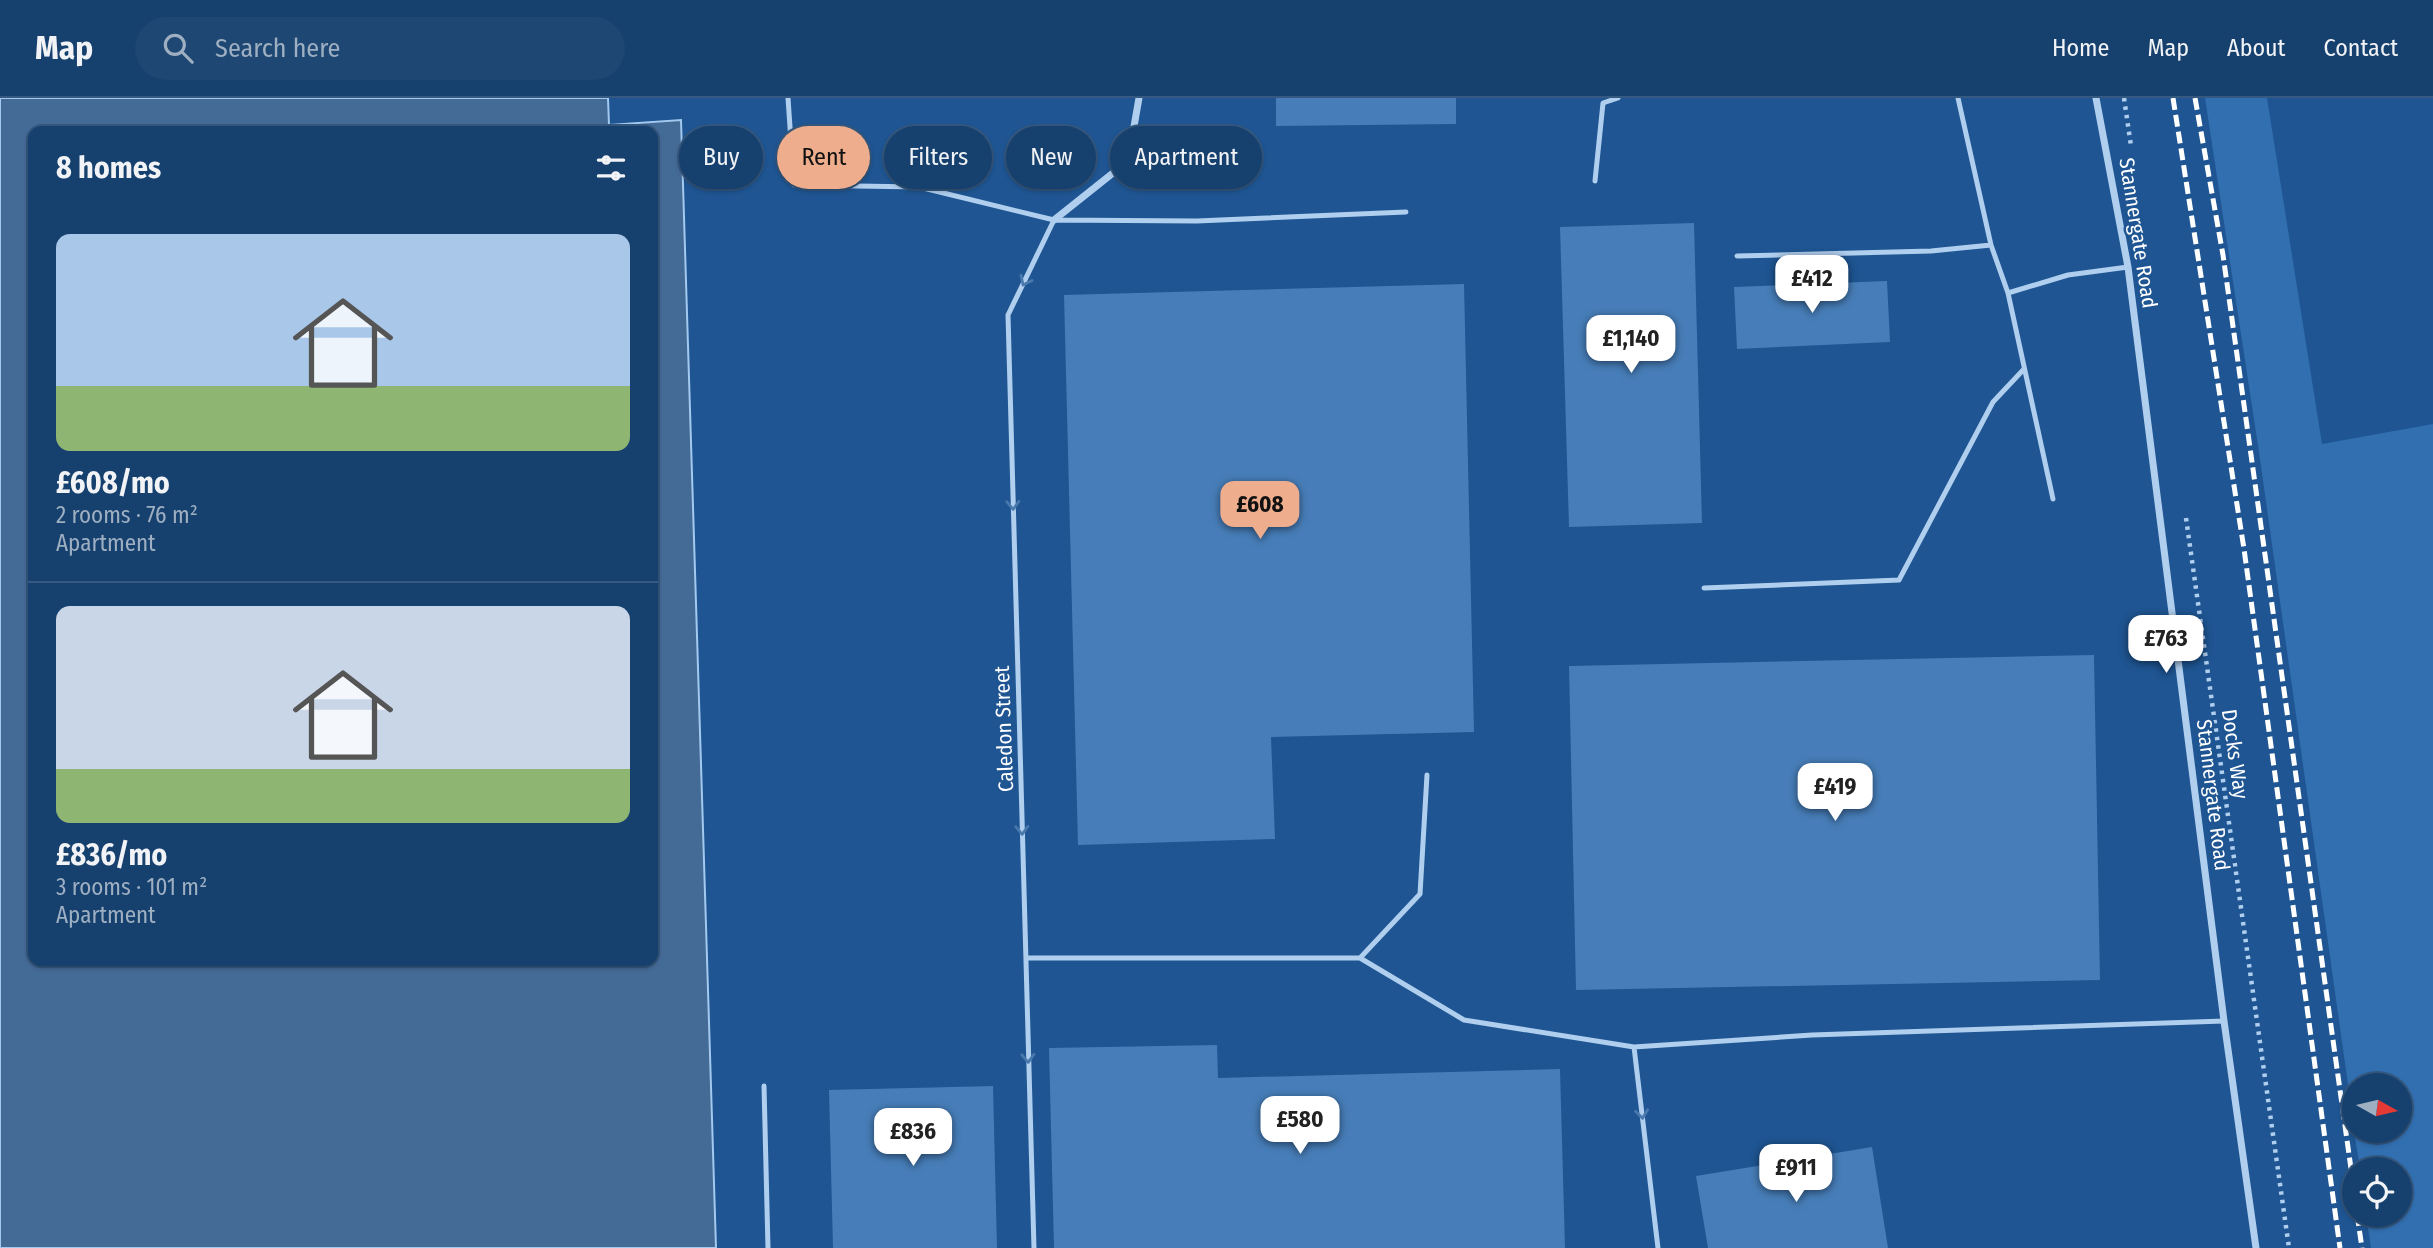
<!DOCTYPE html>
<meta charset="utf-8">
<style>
body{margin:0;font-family:"Fira Sans Condensed",sans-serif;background:#1f4773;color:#f1f3f6;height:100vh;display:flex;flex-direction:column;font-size:26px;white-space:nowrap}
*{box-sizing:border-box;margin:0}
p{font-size:23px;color:#9eafc2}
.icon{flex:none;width:38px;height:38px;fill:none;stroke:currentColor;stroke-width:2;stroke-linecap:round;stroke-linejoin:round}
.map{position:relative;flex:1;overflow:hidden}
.drawer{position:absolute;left:28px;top:28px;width:630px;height:840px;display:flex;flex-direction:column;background:#16406e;border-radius:14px;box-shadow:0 2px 5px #0004,0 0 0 2px #355981}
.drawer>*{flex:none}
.hud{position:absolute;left:679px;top:28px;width:665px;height:63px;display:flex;gap:14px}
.needle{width:46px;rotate:98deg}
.controls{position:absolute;left:2342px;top:975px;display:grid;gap:14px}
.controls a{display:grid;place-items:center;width:70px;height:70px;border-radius:50%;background:#16406e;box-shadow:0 2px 5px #0004,0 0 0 2px #355981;font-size:35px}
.price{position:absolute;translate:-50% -60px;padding:0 16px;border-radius:14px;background:#fff;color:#222;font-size:23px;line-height:46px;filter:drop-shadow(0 2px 4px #0008)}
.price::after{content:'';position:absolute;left:50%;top:42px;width:21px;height:16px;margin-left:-10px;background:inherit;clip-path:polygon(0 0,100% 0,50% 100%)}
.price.current{background:#eead8d;color:#111}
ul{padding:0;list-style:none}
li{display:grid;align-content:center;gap:14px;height:371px;padding:0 28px}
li+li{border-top:2px solid #355981}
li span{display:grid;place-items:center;height:217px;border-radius:14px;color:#555}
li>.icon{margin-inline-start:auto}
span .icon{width:126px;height:126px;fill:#fffc;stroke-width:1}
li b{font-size:30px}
h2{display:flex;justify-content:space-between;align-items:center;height:84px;padding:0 28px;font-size:30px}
.chip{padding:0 24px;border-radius:32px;background:#16406e;box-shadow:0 2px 5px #0004,0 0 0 2px #355981;font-size:24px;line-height:63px}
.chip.current{background:#eead8d;color:#111}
header{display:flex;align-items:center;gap:42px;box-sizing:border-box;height:98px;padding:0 35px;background:#16406e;border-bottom:2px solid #355981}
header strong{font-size:33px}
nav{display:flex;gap:38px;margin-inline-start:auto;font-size:24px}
.search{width:490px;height:63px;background:#1f4773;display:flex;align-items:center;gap:18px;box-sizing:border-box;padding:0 24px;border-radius:38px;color:#9eafc2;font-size:26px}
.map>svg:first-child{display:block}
</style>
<header>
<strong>Map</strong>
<div class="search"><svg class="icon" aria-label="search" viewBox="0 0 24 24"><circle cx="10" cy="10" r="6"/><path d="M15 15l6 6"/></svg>Search here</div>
<nav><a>Home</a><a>Map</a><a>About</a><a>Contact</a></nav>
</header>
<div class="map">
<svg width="2433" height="1150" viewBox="0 0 2433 1150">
<rect width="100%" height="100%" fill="#1e5592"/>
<path fill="#326fb0" d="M 2205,0 L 2267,0 L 2322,346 L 2433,326 L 2433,1150 L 2371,1150 L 2366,1117 L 2399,1116 L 2399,1071 L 2360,1071 L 2354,1033 L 2399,1032 L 2399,987 L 2354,987 L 2354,1029 L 2259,354 Z"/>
<path fill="#446a96" stroke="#a3c9ef" stroke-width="2" fill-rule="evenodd" d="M 0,0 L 608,0 L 609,27 L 681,22 L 716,1150 L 0,1150 ZM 33,33 L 653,33 L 653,863 L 33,863 Z"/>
<path fill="#477eb9" d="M 1276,0 L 1456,0 L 1456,26 L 1276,28 Z
M 1694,125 L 1702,425 L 1569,429 L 1560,129 Z
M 1887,183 L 1890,244 L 1737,251 L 1734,189 Z
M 1464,186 L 1474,634 L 1271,639 L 1275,741 L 1078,747 L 1064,197 Z
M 2094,557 L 2100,882 L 1576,892 L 1569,568 Z
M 1217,947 L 1218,980 L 1560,971 L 1565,1150 L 1054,1150 L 1049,950 Z
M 993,988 L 997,1150 L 833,1150 L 829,992 Z
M 1872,1049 L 1888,1150 L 1708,1150 L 1696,1078 Z"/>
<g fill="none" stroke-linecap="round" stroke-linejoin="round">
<path stroke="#b0ceee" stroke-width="4.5" stroke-dasharray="3.5 5" stroke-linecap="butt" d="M 2124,0 L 2131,48
M 2186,420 L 2289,1150"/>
<path stroke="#b0ceee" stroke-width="5" d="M 788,0 L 794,87 L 919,89 L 1054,122 L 1197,123 L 1406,114
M 1958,0 L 1991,147 L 2008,195 L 2053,401
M 1595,83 L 1603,5 L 1618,0
M 1737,158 L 1931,153 L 1991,147
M 2008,195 L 2068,177 L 2128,169
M 1704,490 L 1899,482 L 1993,304 L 2024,271
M 1026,860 L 1360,860 L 1464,922 L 1634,949 L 1812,937 L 2224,923
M 1360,860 L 1420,796 L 1427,677
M 1634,949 L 1658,1150
M 764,988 L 768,1150
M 1034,1150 L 1008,217 L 1054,122"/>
<path stroke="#b0ceee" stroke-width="7" d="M 2096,0 L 2128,169 L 2224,923 L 2256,1150
M 1054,122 L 1118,71 L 1132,40 L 1139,0"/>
<path stroke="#fff" stroke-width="5" stroke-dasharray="12 5" stroke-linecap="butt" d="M 2173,0 L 2244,451 L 2340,1150
M 2195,0 L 2223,157 L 2354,1092
M 2357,1116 L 2362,1150"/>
</g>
<defs><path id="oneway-chevron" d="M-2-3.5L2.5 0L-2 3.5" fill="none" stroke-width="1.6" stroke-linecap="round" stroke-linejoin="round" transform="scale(1.75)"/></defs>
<g stroke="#4a79ae">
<use href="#oneway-chevron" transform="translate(1025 183) rotate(116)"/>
<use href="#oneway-chevron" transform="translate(1013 407) rotate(88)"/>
<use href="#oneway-chevron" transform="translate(1022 732) rotate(88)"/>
<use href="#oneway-chevron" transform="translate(1028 960) rotate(88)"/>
<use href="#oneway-chevron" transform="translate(1642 1016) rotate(83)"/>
</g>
<g text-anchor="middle" stroke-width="5" stroke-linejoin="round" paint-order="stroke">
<g font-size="21" fill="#fff" stroke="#1e5592">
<text transform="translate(2138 135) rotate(81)" y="7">Stannergate Road</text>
<text transform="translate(1004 631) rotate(-92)" y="7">Caledon Street</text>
<text transform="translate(2235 656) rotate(82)" y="7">Docks Way</text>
<text transform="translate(2213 697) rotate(83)" y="7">Stannergate Road</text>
</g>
</g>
</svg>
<div class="controls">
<a><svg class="needle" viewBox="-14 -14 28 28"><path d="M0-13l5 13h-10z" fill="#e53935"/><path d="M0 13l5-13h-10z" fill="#9eafc2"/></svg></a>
<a><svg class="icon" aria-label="locate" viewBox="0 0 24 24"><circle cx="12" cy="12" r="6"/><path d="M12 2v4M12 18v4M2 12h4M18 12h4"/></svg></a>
</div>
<b class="price" style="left:1812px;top:217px">£412</b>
<b class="price" style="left:1631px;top:277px">£1,140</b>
<b class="price current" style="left:1260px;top:443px">£608</b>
<b class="price" style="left:2166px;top:577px">£763</b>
<b class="price" style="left:1835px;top:725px">£419</b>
<b class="price" style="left:1300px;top:1058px">£580</b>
<b class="price" style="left:913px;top:1070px">£836</b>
<b class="price" style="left:1796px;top:1106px">£911</b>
<div class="hud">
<a class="chip">Buy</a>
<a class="chip current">Rent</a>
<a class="chip">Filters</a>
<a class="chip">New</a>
<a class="chip">Apartment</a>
</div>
<section class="drawer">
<h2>8 homes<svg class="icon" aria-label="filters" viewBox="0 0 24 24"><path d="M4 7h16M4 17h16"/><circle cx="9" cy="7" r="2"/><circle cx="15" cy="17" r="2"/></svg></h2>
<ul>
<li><span style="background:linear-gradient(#a9c7e8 70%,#8fb573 0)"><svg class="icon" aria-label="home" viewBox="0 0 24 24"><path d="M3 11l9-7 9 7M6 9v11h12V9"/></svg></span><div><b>£608/mo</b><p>2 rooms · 76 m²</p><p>Apartment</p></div></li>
<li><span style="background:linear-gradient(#c9d6e8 75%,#8fb573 0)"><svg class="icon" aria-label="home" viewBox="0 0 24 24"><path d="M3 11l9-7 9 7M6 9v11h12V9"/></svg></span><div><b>£836/mo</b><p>3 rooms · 101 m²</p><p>Apartment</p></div></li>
</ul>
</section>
</div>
